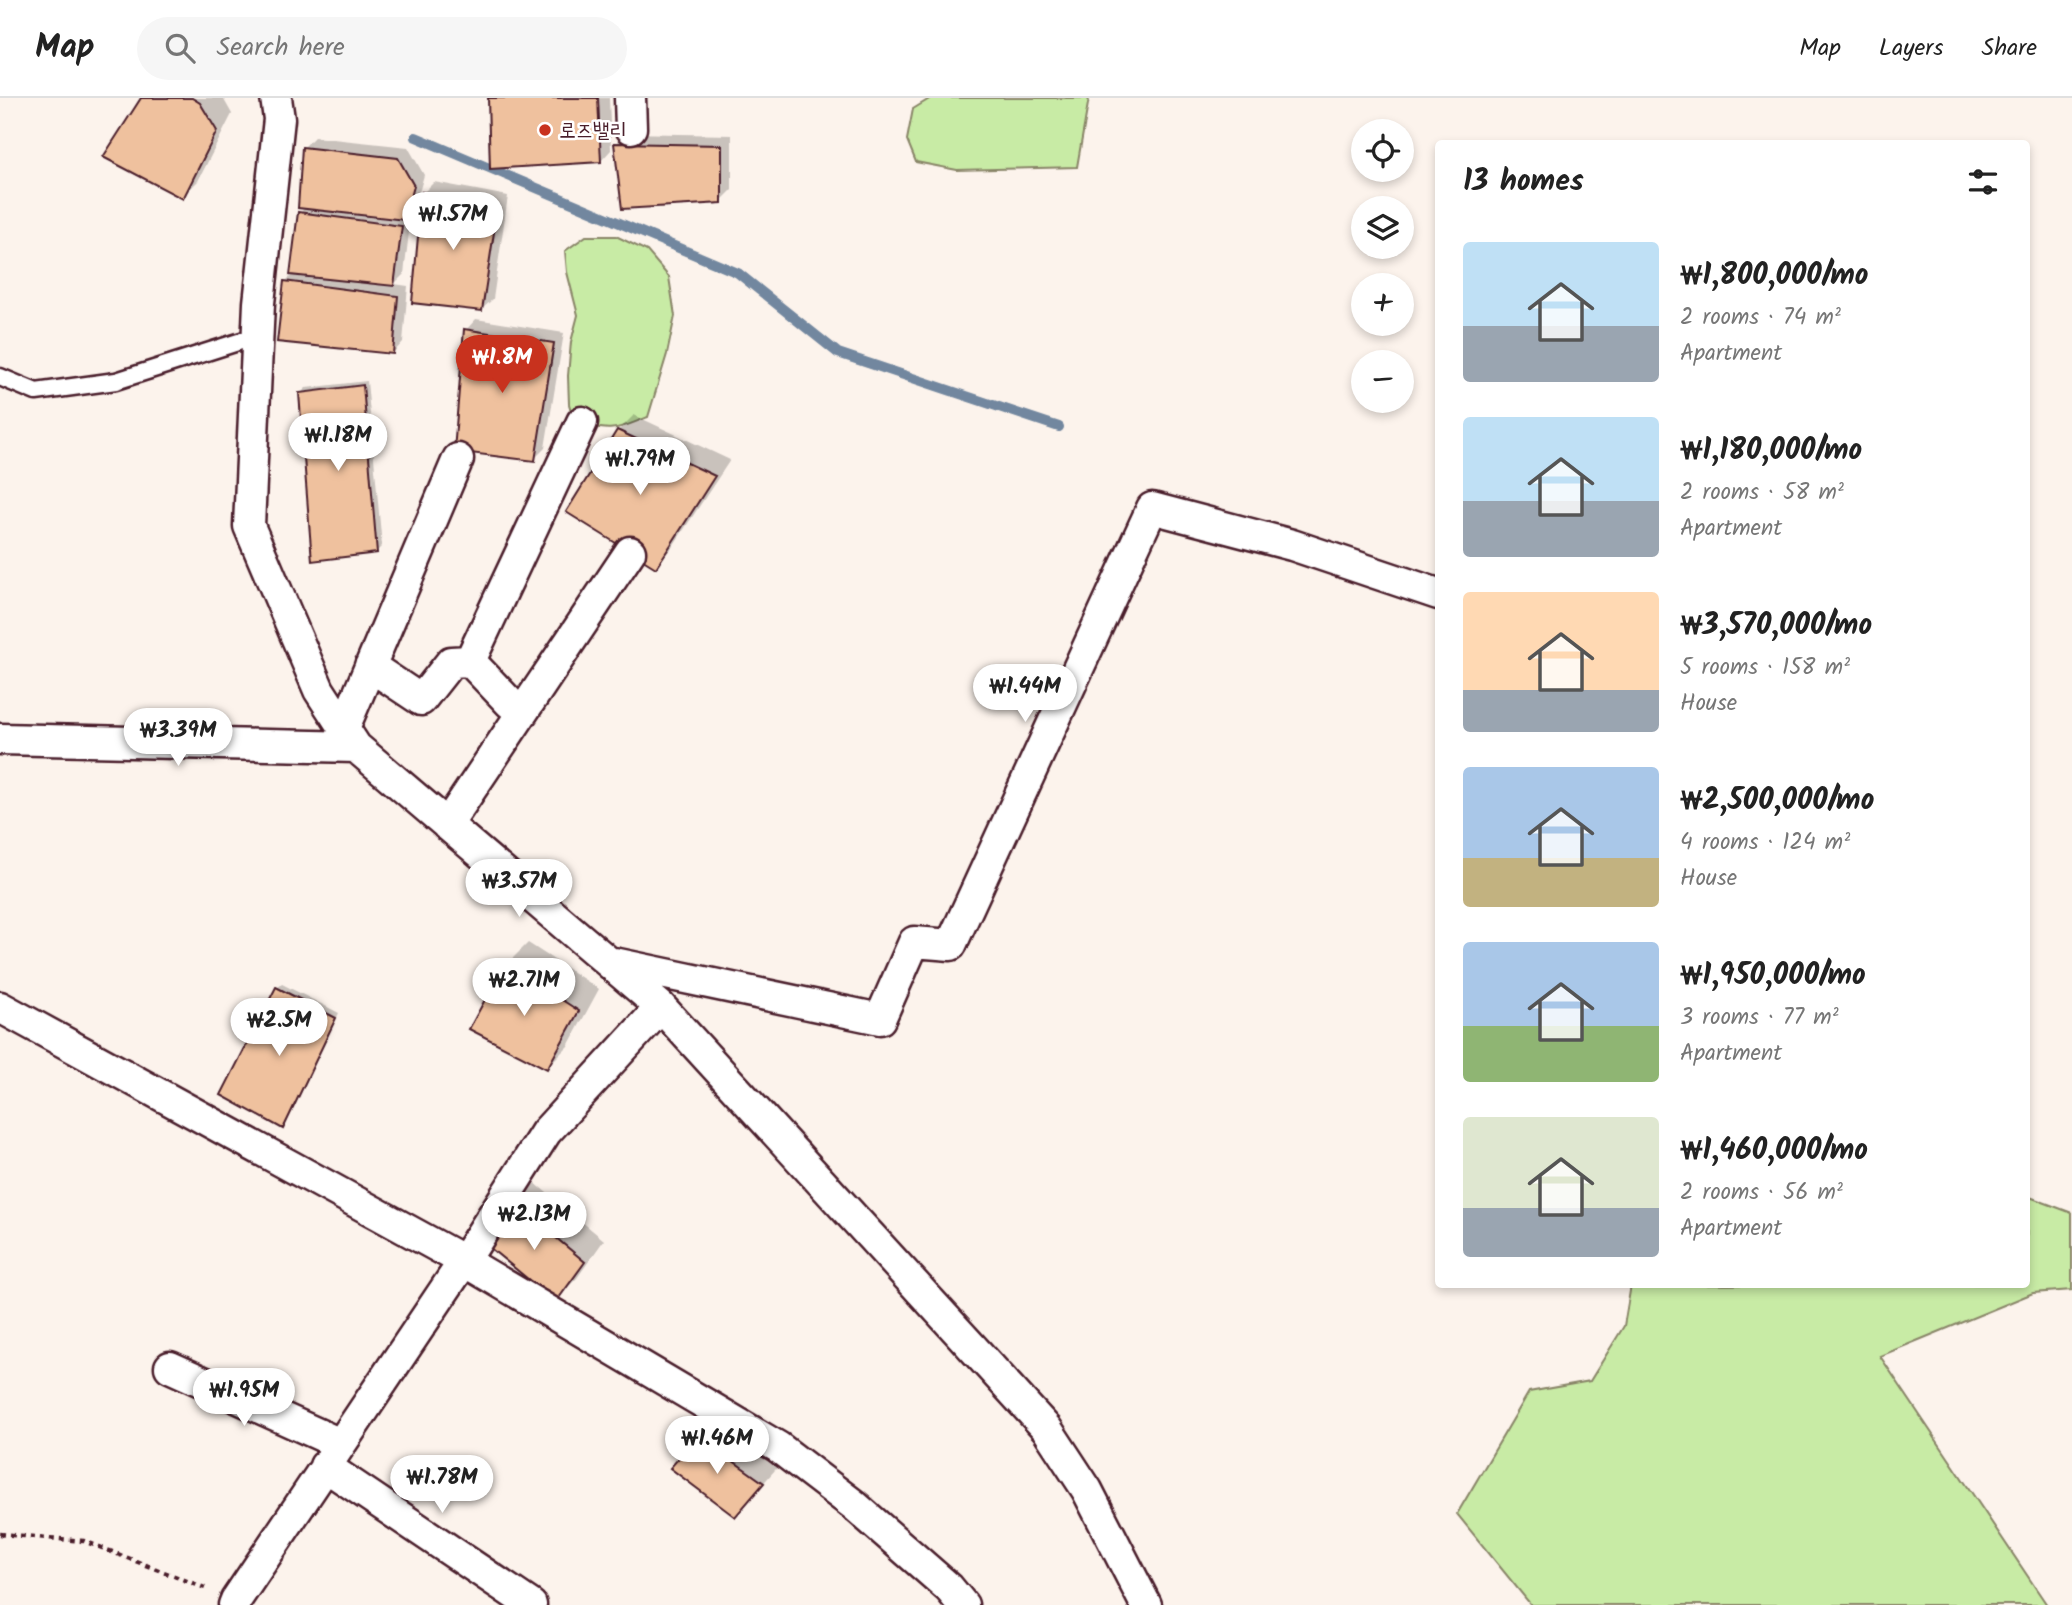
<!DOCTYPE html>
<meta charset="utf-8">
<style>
body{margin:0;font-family:Kalam,"Poor Story",sans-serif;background:#f6f6f6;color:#222;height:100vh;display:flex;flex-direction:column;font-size:26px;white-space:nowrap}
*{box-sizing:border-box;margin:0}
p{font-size:23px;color:#767676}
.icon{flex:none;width:38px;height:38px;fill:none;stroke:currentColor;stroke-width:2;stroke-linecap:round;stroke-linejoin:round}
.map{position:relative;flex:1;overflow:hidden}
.drawer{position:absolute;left:1435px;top:42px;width:595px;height:1148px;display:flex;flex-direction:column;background:#fff;border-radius:7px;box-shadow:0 4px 10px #0003}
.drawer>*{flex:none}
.tools{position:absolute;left:1351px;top:21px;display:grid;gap:14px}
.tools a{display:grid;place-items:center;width:63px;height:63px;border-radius:50%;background:#fff;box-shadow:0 4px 10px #0003;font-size:35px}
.price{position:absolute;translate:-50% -60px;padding:0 16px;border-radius:24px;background:#fff;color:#222;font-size:23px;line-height:46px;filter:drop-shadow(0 2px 4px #0008)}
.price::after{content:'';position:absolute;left:50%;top:42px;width:21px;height:16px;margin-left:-10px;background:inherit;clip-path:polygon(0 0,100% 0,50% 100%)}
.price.current{background:#c8321e;color:#fff}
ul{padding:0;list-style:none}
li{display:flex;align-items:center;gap:21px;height:175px;padding:0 28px}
li span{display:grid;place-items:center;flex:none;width:196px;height:140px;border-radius:7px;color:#555}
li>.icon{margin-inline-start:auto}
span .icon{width:84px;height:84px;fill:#fffc;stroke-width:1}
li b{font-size:30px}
h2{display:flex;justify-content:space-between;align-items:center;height:84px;padding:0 28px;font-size:30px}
header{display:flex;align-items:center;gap:42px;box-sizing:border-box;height:98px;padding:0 35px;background:#fff;border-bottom:2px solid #e0e0e0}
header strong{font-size:33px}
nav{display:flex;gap:38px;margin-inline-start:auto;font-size:24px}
.search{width:490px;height:63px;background:#f6f6f6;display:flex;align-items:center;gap:18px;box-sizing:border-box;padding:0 24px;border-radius:38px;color:#767676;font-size:26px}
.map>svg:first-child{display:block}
</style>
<header>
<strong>Map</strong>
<div class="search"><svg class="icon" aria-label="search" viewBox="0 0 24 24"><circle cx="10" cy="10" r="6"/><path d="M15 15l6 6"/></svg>Search here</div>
<nav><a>Map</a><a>Layers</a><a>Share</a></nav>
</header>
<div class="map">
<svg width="2072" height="1507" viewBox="0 0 2072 1507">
<rect width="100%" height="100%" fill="#fcf3ec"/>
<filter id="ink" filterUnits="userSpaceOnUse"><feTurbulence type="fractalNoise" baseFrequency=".0143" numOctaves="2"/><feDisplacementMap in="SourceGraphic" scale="14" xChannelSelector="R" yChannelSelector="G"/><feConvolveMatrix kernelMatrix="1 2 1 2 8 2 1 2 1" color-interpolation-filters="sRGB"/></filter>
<g filter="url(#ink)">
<path fill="#c8eba5" stroke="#898568" stroke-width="2" d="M 931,0 L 1089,0 L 1077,69 L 957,72 L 916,64 L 907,42 L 913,11 Z
M 586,138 L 616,138 L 647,153 L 669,179 L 675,218 L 667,256 L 648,319 C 616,332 605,337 573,320 L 569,306 L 568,278 L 571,244 L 578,217 L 567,174 L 565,153 Z
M 2027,1098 L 2072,1115 L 2072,1192 L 2033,1195 L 1880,1258 L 2047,1507 L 1531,1507 L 1457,1416 L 1529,1294 L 1590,1283 L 1624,1228 L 1631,1187 L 2026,1186 Z"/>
<path fill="#0003" d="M 143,0 L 223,0 L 232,16 L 198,83 L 182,99 Z
M 491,0 L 609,0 L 611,52 L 601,63 Z
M 627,35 L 732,37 L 732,92 L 721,103 L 616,46 Z
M 314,39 L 408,49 L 424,77 L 415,109 L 407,117 L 411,118 L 404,176 L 394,186 L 408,188 L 403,244 L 393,255 L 286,183 L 294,175 L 300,115 L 306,109 L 304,49 Z
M 434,84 L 508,98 L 493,201 L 482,211 L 424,94 Z
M 476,221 L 564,235 L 545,350 L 534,361 L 466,232 Z
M 367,283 L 382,448 L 377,453 L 301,295 L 306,290 Z
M 634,317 L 730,362 L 671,451 L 655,467 L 618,333 Z
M 528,845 L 599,891 L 568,948 L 547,969 L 472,930 L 507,866 Z
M 282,886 L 339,915 L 287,1024 L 282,1029 L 277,890 Z
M 535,1085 L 604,1142 L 577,1180 L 556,1201 L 514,1106 Z
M 720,1318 L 783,1363 L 735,1417 L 699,1340 Z"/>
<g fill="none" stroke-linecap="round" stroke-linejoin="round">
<path stroke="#72879f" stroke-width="10" d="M 416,39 L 738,175 L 838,255 L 1059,329"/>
</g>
<path fill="#efc19e" stroke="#4a1f2b" stroke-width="2" d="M 141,0 L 192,0 L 200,5 L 217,33 L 183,101 L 103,59 Z
M 488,0 L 598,0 L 601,64 L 490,71 Z
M 614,45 L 722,47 L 722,105 L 622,111 Z
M 302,49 L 398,60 L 414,88 L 405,122 L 298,110 Z
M 422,94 L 498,108 L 482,213 L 412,205 Z
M 298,114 L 402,128 L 394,188 L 290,177 Z
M 284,183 L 398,198 L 393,256 L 277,244 Z
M 464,231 L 554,245 L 535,363 L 454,353 Z
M 363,287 L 377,455 L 312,463 L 299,295 Z
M 617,332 L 715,378 L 656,470 L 566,414 Z
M 505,865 L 579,913 L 547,971 L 469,931 Z
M 276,889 L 336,920 L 283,1031 L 221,997 Z
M 513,1104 L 585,1164 L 556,1204 L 484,1145 Z
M 698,1338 L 764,1385 L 735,1419 L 670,1370 Z"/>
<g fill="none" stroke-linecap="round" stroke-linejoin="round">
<defs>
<path id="lane" d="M 0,279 L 36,294 L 116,283 L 257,238"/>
<path id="street" d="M 276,0 L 279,21 L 259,205 L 249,428 L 319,592 L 356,649 L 661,909 L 1047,1331 L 1087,1392 L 1146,1507
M 630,0 L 631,30
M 470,563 L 582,324
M 370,568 L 421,602 L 451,564 L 470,563 L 510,605
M 344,630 L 458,361
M 0,641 L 356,649
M 447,727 L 630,454
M 614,865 L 880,921 L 914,844 L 951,847 L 1152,410 L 1292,447 L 1438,496
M 0,909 L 464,1163 L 778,1349 L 854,1407 L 949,1490 L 963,1507
M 170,1269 L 340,1346
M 325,1368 L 531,1507
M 234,1507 L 236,1502 L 464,1163 L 546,1034 L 661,909"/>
</defs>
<use href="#lane" stroke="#4a1f2b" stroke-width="21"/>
<use href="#street" stroke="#4a1f2b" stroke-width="35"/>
<path stroke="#4a1f2b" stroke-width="4.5" stroke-dasharray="5 5" stroke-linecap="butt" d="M 0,1436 L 84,1443 L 205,1490"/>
<use href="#lane" stroke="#fff" stroke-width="16"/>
<use href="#street" stroke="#fff" stroke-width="30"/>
</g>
</g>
<circle fill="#c8321e" stroke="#fff" stroke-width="2.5" cx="545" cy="32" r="7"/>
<g text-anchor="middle" stroke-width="5" stroke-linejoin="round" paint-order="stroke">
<g font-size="21" fill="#4a1f2b" stroke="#fff" text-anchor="start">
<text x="559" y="39">로즈밸리</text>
</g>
</g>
</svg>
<div class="tools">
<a><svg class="icon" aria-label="locate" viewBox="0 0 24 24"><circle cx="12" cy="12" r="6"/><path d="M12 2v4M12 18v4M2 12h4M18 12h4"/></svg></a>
<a><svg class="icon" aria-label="layers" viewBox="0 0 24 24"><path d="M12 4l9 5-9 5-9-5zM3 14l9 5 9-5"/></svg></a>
<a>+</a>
<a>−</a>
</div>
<b class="price" style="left:453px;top:154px">₩1.57M</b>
<b class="price current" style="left:502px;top:297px">₩1.8M</b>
<b class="price" style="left:338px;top:375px">₩1.18M</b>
<b class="price" style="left:640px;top:399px">₩1.79M</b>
<b class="price" style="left:1025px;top:626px">₩1.44M</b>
<b class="price" style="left:178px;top:670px">₩3.39M</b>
<b class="price" style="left:519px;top:821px">₩3.57M</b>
<b class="price" style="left:524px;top:920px">₩2.71M</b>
<b class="price" style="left:279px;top:960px">₩2.5M</b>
<b class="price" style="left:534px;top:1154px">₩2.13M</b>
<b class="price" style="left:244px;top:1330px">₩1.95M</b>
<b class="price" style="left:717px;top:1378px">₩1.46M</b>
<b class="price" style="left:442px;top:1417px">₩1.78M</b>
<section class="drawer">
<h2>13 homes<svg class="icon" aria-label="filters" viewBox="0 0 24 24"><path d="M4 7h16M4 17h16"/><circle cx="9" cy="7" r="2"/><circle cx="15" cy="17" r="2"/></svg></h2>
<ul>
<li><span style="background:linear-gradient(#bfe0f5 60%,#9aa5b1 0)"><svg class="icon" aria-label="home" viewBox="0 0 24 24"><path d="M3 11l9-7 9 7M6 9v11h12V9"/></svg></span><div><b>₩1,800,000/mo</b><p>2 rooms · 74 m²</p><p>Apartment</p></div></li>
<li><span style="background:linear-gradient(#bfe0f5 60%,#9aa5b1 0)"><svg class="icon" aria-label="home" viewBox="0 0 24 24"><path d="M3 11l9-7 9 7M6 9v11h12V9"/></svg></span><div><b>₩1,180,000/mo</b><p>2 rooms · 58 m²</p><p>Apartment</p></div></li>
<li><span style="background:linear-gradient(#ffd9b3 70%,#9aa5b1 0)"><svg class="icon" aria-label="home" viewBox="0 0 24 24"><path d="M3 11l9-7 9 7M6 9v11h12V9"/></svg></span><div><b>₩3,570,000/mo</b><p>5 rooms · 158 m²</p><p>House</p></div></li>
<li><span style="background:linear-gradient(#a9c7e8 65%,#c2b280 0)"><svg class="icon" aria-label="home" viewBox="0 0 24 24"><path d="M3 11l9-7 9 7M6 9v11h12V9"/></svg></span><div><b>₩2,500,000/mo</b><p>4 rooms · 124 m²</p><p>House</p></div></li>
<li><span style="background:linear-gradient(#a9c7e8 60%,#8fb573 0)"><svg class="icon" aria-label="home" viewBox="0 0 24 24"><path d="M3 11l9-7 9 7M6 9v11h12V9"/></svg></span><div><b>₩1,950,000/mo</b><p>3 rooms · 77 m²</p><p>Apartment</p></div></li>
<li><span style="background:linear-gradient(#dfe7d0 65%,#9aa5b1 0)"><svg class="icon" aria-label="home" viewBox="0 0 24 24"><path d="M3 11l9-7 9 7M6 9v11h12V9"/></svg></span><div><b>₩1,460,000/mo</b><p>2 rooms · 56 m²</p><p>Apartment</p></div></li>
</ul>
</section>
</div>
